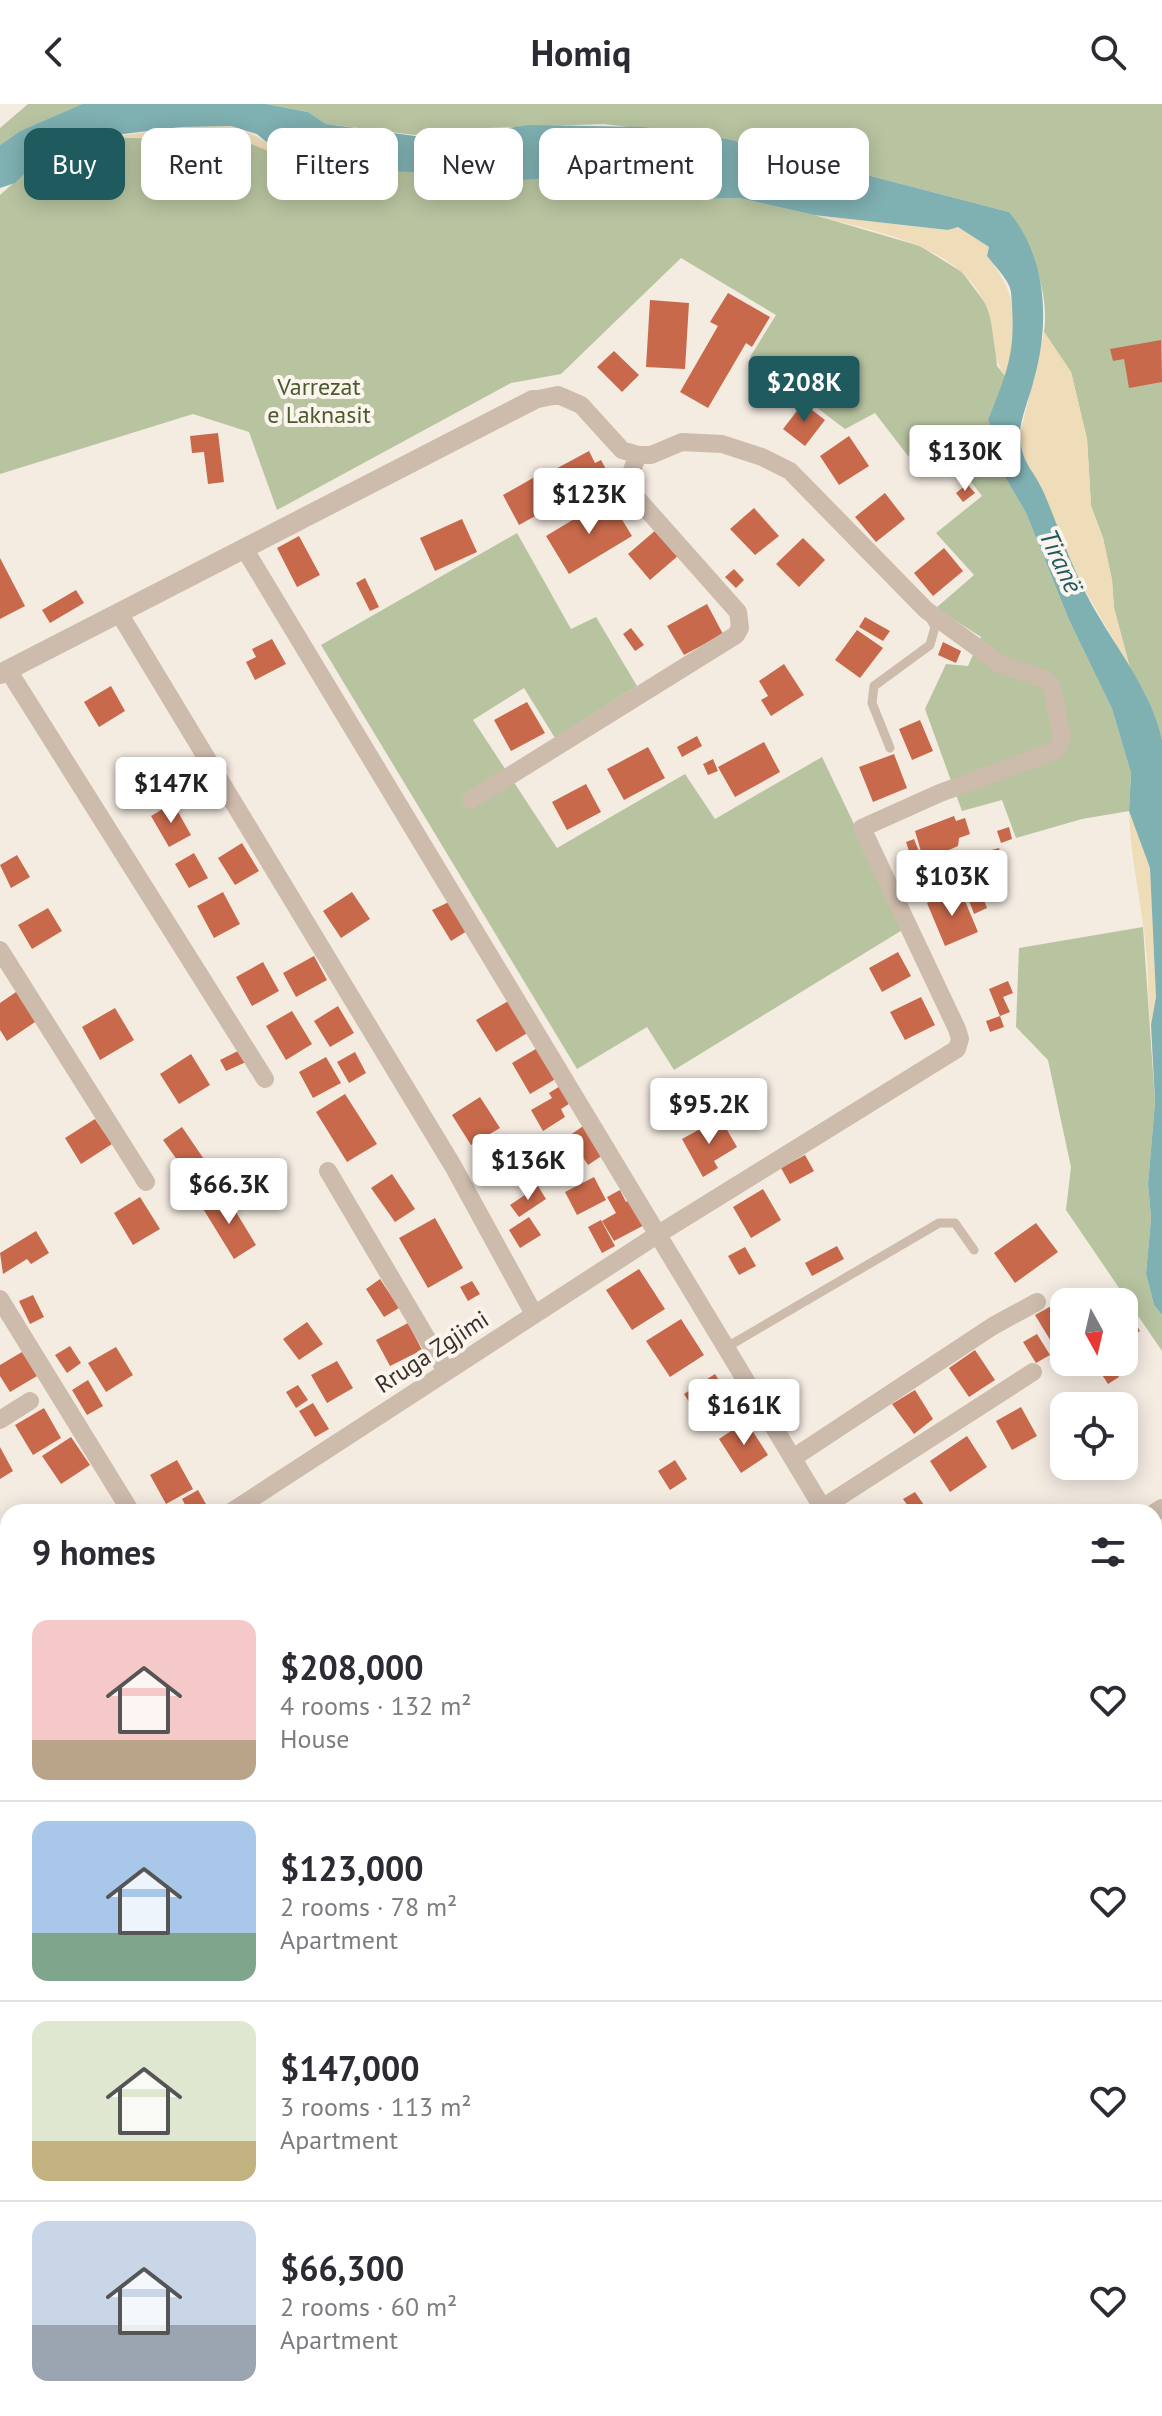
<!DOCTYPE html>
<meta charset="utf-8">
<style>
body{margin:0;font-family:"PT Sans",sans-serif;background:#f2f2f3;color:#2b2b33;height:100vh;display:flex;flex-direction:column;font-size:30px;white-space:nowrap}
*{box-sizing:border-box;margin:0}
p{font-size:26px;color:#7c7c81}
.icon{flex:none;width:44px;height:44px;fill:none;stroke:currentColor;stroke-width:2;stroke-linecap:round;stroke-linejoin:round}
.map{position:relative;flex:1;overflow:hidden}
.panel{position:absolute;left:0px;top:1400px;width:1162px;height:912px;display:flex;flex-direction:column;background:#fff;border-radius:24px 24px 0 0;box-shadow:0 4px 20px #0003}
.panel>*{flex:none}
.top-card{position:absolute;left:24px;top:24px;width:1114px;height:72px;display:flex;gap:16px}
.needle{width:52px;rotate:172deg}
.tools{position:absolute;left:1050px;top:1184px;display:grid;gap:16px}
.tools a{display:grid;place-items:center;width:88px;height:88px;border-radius:16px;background:#fff;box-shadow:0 4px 20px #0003;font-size:40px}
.price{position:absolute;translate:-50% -68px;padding:0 18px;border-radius:8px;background:#fff;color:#222;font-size:26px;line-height:52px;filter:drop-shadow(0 2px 4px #0008)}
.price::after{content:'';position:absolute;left:50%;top:48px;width:24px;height:18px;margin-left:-12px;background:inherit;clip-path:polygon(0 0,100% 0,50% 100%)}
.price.selected{background:#1f5a5e;color:#fff}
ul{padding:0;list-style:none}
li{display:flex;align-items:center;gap:24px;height:200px;padding:0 32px}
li+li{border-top:2px solid #e1e1e2}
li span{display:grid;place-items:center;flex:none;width:224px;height:160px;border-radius:16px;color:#555}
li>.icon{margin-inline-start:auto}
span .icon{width:96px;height:96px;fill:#fffc;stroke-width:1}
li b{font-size:34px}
h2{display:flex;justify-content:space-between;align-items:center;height:96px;padding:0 32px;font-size:34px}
.chip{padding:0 28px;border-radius:16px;background:#fff;box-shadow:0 4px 20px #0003;font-size:28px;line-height:72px}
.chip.selected{background:#1f5a5e;color:#fff}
header{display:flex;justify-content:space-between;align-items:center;height:104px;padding:0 32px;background:#fff;font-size:36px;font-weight:800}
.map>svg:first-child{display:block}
</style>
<header><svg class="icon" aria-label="back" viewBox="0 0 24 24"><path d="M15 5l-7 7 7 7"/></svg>Homiq<svg class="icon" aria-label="search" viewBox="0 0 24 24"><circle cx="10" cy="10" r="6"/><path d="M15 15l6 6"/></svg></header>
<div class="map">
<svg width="1162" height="2312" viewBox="0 0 1162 2312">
<rect width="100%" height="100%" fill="#f4ebe1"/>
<path fill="#b8c4a0" d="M 28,0 L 82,0 L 20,27 L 0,41 L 0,24 Z
M 266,0 L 1162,0 L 1162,636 L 1145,590 L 1130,564 L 1114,504 L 1112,476 L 1103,434 L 1091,402 L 1087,335 L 1071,268 L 1044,228 C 1050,186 1030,143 1009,108 L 728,35 L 604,20 L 431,26 L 415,31 L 326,20 L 308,8 Z
M 98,33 L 244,37 L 336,74 L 359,67 L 412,68 L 486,78 L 542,75 L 697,95 L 739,94 L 814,111 L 920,142 L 962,168 L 986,200 L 994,224 L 997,262 L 1006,273 L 988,315 L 1005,373 L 1026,409 L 1069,516 L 1112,605 L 1131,669 L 1129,707 L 1082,715 L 1016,734 L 1002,696 L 962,707 L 925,605 L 946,560 L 968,562 L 981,533 L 936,504 L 974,471 L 936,429 L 982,392 L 938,334 L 908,352 L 875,309 L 845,325 L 750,253 L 776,211 L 681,154 L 561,270 L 511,279 L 277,406 L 249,328 L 193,310 L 0,370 L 0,91 L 27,67 Z
M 517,429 L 571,525 L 596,513 L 637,582 L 555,634 L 524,584 L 473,616 L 557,744 L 685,670 L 715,715 L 822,653 L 904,825 L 674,966 L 647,923 L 577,965 L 321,541 Z
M 1143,823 L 1155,998 L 1148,1080 L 1151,1114 L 1146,1170 L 1154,1201 L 1162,1211 L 1162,1247 L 1066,1106 L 1071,1063 L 1048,956 L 1016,923 L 1019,844 Z"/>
<path fill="#efdcb8" d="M 231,22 C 259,30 278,48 305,61 L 244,37 L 113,33 L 181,23 Z
M 501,25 L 473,37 L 415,31 L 431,26 Z
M 814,111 L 948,126 L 958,123 L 989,143 L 987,152 C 1021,195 1017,221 1006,273 C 991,256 996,227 987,204 C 961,139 873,128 814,111 Z
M 1044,228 L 1071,268 L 1087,335 L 1091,402 L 1103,434 L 1112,476 L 1114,504 L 1130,564 L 1071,462 L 1040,379 L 1029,369 L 1024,352 L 1020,331 Z
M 1129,707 L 1150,764 L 1156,893 L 1151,921 C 1147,895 1149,871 1146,845 C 1142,799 1130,754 1129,707 Z"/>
<path fill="#7fb0b2" d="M 82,0 L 266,0 L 308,8 L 326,20 L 452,37 L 473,37 L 501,25 L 529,21 L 643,23 L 728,35 L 1009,108 C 1047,154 1050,219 1034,275 C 1030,293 1019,316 1020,334 C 1023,363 1035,367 1044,389 C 1060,427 1072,465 1092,501 C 1116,544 1151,586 1162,636 L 1162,1211 L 1154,1201 L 1146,1170 L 1151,1114 L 1148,1080 L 1155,998 L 1151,921 L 1156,893 L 1150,764 L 1129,707 L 1131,669 L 1112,605 L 1069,516 L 1026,409 L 1005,373 L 988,315 C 1010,263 1016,244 1011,188 C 1010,177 994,161 987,152 L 989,143 L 958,123 L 948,126 L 814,111 L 739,94 L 697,95 L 542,75 L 486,78 L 412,68 L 359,67 L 336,74 L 277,47 L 257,30 L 231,22 L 181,23 L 98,33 L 27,67 L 15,79 L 0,84 L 0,41 L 20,27 Z"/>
<path fill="#c8694b" d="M 728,189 L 770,213 L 752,243 L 746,239 L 708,304 L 680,288 L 718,222 L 710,218 Z
M 650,196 L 689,199 L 685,265 L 646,263 Z
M 1161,236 L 1162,278 L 1129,284 L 1124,255 L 1113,257 L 1110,245 Z
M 614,247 L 639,271 L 622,288 L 597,263 Z
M 803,299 L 825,316 L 805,342 L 783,325 Z
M 218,329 L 224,378 L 208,380 L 204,348 L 192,349 L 190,332 Z
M 849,332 L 869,362 L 839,381 L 820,352 Z
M 589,347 L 595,359 L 601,356 L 608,369 L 569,390 L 566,383 L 560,386 L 550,368 Z
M 540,370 L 557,400 L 519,421 L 503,391 Z
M 967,380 L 975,389 L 963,398 L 956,389 Z
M 885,389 L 905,415 L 876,438 L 855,413 Z
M 609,394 L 632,432 L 569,470 L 546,432 Z
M 754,404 L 779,432 L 755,451 L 730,425 Z
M 462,415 L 477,448 L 435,467 L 420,434 Z
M 657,425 L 679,451 L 650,476 L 628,450 Z
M 299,432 L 320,471 L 297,483 L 277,444 Z
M 803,434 L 825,456 L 799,483 L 776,460 Z
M 944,444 L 963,467 L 933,492 L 914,469 Z
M 0,454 L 25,502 L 0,515 Z
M 734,465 L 744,476 L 736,484 L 725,473 Z
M 365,474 L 379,503 L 370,507 L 356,479 Z
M 76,486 L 84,499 L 50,519 L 42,506 Z
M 707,500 L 723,530 L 684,551 L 667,522 Z
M 865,513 L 890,527 L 883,537 L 859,523 Z
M 631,524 L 644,541 L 635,547 L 623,530 Z
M 857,526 L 883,544 L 860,574 L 835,556 Z
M 272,535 L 286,560 L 255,576 L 246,558 L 256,553 L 252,545 Z
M 943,538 L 961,547 L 956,559 L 938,551 Z
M 784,560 L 804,591 L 771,612 L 761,596 L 768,592 L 759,577 Z
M 111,582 L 125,607 L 99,623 L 84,598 Z
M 527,598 L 545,629 L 511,647 L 494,616 Z
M 920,616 L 933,647 L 912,656 L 899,625 Z
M 697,632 L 702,642 L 682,653 L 677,643 Z
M 764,638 L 780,668 L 735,693 L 718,663 Z
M 648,643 L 665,674 L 624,696 L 607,665 Z
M 894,650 L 907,684 L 873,698 L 859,663 Z
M 713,655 L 718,667 L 708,671 L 703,660 Z
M 586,680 L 601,708 L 567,726 L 552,698 Z
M 173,699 L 191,731 L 169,743 L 151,712 Z
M 954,712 L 956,717 L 965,714 L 970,730 L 959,734 L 958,742 L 933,753 L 922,751 L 915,727 Z
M 1009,723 L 1012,735 L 1001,739 L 997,727 Z
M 914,735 L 920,750 L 911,753 L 906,738 Z
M 242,739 L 259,767 L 235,781 L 218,754 Z
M 999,744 L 1004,760 L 994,764 L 988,747 Z
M 194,749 L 208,774 L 189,784 L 175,760 Z
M 17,751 L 30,773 L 11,784 L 0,761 Z
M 977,778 L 987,804 L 974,810 L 964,783 Z
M 960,785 L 978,828 L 945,842 L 927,799 Z
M 223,788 L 240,820 L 214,834 L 197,802 Z
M 352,788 L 370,815 L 341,834 L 323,807 Z
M 451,797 L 467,827 L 451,837 L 432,806 Z
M 48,804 L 62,827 L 32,845 L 18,821 Z
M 898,848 L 911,872 L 882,888 L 869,864 Z
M 314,852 L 327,876 L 296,893 L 283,869 Z
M 263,858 L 279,887 L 252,902 L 236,873 Z
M 1008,877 L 1013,889 L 1003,893 L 1010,908 L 1000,912 L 989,885 Z
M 19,886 L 38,916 L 7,937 L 0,926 L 0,899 Z
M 921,893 L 935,921 L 905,936 L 890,908 Z
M 510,896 L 529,928 L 496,948 L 476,916 Z
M 338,902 L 354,929 L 330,943 L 314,917 Z
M 115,904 L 134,936 L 100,956 L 82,923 Z
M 292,907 L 312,940 L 286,956 L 266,922 Z
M 1000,912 L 1004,923 L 990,928 L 986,917 Z
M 541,942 L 559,973 L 530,990 L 512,959 Z
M 240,946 L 246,958 L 226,967 L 220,956 Z
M 355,948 L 366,969 L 349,979 L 337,958 Z
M 191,950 L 210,981 L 179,1000 L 160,970 Z
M 326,953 L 341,979 L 313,994 L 299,968 Z
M 565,979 L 575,996 L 561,1005 L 565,1013 L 543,1027 L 531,1006 L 552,994 L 549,989 Z
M 345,990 L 377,1040 L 347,1058 L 316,1008 Z
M 480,993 L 500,1024 L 471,1041 L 452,1011 Z
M 745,994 L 753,1004 L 730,1021 L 722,1011 Z
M 720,1014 L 737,1043 L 714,1057 L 718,1064 L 703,1073 L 682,1035 Z
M 95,1015 L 112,1040 L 81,1060 L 65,1034 Z
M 586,1020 L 606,1049 L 588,1061 L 569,1032 Z
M 182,1023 L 210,1064 L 192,1077 L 163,1036 Z
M 541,1049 L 547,1059 L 538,1065 L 532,1055 Z
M 805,1051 L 814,1067 L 790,1080 L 781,1064 Z
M 392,1070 L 415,1105 L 395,1118 L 371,1084 Z
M 594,1073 L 606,1096 L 577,1111 L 565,1088 Z
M 538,1082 L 546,1095 L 519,1113 L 510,1101 Z
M 763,1085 L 781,1116 L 751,1134 L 733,1103 Z
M 620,1086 L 626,1098 L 631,1095 L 650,1118 L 614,1137 L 602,1117 L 616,1109 L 607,1093 Z
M 225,1090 L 256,1141 L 234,1155 L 202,1103 Z
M 140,1093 L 160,1125 L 133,1141 L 114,1109 Z
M 529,1113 L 541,1131 L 520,1144 L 509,1126 Z
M 435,1114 L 463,1164 L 428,1184 L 399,1134 Z
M 601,1116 L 615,1142 L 602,1149 L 588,1123 Z
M 1036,1119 L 1058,1148 L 1015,1179 L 994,1149 Z
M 36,1127 L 49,1149 L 31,1160 L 27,1155 L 3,1170 L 0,1149 Z
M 837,1142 L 844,1155 L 812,1172 L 805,1159 Z
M 745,1143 L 756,1162 L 739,1171 L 728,1152 Z
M 639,1165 L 665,1205 L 632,1226 L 606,1186 Z
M 380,1175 L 399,1204 L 384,1213 L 366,1185 Z
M 472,1177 L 480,1190 L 468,1197 L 460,1183 Z
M 33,1191 L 44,1213 L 30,1220 L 19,1197 Z
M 1062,1196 L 1064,1232 L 1052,1239 L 1035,1211 Z
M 1130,1210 L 1140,1227 L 1124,1237 L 1124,1213 Z
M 681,1215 L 704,1251 L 670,1273 L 646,1237 Z
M 307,1218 L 323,1240 L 299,1256 L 283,1235 Z
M 408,1219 L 422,1246 L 390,1262 L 376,1236 Z
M 1037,1230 L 1050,1251 L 1036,1259 L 1023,1238 Z
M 70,1242 L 81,1259 L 67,1269 L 55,1251 Z
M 116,1243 L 133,1271 L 106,1288 L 88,1259 Z
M 975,1246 L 995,1276 L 969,1293 L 949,1264 Z
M 22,1248 L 37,1272 L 10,1288 L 0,1272 L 0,1261 Z
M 337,1257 L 353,1284 L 327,1299 L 311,1271 Z
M 1066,1258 L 1091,1258 L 1073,1269 Z
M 1104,1258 L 1109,1258 L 1119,1273 L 1108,1280 L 1097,1263 Z
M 715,1270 L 736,1303 L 705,1323 L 684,1290 Z
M 88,1276 L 103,1302 L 87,1311 L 72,1286 Z
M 298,1281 L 308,1296 L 296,1304 L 286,1288 Z
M 915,1286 L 933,1315 L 914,1330 L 892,1300 Z
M 313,1299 L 329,1325 L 315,1333 L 299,1307 Z
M 1021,1303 L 1037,1332 L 1012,1346 L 996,1317 Z
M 44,1304 L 61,1334 L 33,1351 L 15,1321 Z
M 746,1317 L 768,1351 L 741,1369 L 719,1335 Z
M 967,1332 L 987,1363 L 950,1388 L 930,1357 Z
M 71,1333 L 90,1361 L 61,1380 L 42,1352 Z
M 0,1343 L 13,1367 L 0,1375 Z
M 177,1356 L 193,1385 L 166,1400 L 150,1371 Z
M 675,1356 L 687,1375 L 670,1386 L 658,1367 Z
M 198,1386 L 207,1402 L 189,1408 L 182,1395 Z
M 915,1388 L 926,1404 L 912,1408 L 903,1395 Z
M 1162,1450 L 1162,1498 L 1154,1503 L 1154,1455 Z
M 1162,1581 L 1162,1611 L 1154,1600 L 1154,1586 Z
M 8,1622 L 8,1658 L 0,1664 L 0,1628 Z
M 8,1672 L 8,1710 L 0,1698 L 0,1678 Z
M 8,1764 L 8,1786 L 0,1773 L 0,1769 Z
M 1162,1777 L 1162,1793 L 1156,1798 L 1154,1783 Z
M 8,1944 L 8,1980 L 0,1966 L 0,1949 Z
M 1162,1959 L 1162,1995 L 1154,1999 L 1154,1963 Z
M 0,1976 L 8,1990 L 8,1997 L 0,2002 Z
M 8,2268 L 8,2298 L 0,2283 L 0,2272 Z
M 1162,2291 L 1162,2312 L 1148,2312 L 1144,2304 L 1154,2304 L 1154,2296 Z
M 103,2304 L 154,2304 L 142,2312 L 109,2312 Z
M 305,2304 L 309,2304 L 314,2312 L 290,2312 Z
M 426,2304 L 454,2304 L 457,2312 L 429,2312 Z
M 579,2304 L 615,2304 L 619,2312 L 584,2312 Z
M 928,2304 L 999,2304 L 994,2308 L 997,2312 L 952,2312 L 948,2307 L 941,2312 L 916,2312 Z
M 1017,2304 L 1037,2304 L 1042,2312 L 1005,2312 Z
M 1054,2304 L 1079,2304 L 1085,2312 L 1047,2312 Z"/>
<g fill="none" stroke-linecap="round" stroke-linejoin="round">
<path stroke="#cdbbac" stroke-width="9" d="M 890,644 L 872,599 L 874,582 L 930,541 L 935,523 L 931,516
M 727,1243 L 939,1119 L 955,1119 L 974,1146
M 1154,1905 L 1162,1899"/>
<path stroke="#cdbbac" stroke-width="18" d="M 244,444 L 825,1408
M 119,509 L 453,1062 L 534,1210
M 8,566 L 265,975
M 471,696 L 736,531 L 740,524 L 738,508 L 635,392 L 630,371 L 638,351
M 0,846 L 146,1078
M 328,1067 L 446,1267
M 0,1195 L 131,1408
M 0,1316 L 30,1297
M 793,1354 L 993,1222 L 1037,1198
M 822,1404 L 1033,1268
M 231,1408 L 660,1129 L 957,945 L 960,935 L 957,925 L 862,724 L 940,689 L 1057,646 L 1062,632 L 1052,584 L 1046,576 L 1000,560 L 926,506 L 790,367 L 762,353 L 722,340 L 682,338 L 651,351 L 638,351 L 622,346 L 581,301 L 558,291 L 533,296
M 1154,1409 L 1162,1404
M 0,1556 L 8,1551
M 1154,1645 L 1162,1640
M 1154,1735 L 1162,1730
M 0,1747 L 8,1742
M 0,1874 L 8,1869
M 1154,1938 L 1162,1951
M 0,2020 L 8,2015
M 1154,2285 L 1162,2279
M 35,2312 L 47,2304
M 508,2312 L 520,2304
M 909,2312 L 921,2304
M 1114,2312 L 1126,2304"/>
<path stroke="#cdbbac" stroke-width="20" d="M 0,570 L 533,296
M 663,2304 L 668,2312"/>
</g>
<g text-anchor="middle" stroke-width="8" stroke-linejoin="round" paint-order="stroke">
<g font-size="24" fill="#4a5a2e" stroke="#fbf5ee">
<text x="319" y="291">Varrezat<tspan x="319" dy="28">e Laknasit</tspan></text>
</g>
<g font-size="24" fill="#3b302b" stroke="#fbf5ee">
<text transform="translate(432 1248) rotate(-33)" y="8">Rruga Zgjimi</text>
</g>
<g font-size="26" font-style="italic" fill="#1f5a5e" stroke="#fbf5ee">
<text transform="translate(1061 457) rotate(65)" y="9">Tiranë</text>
</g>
</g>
</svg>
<div class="tools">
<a><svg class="needle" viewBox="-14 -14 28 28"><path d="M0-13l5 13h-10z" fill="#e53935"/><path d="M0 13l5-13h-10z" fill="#7c7c81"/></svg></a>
<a><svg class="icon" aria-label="locate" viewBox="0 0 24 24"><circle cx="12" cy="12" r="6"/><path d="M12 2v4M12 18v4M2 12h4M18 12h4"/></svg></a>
</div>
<b class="price selected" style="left:804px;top:320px">$208K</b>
<b class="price" style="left:965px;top:389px">$130K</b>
<b class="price" style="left:589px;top:432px">$123K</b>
<b class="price" style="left:171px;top:721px">$147K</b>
<b class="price" style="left:952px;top:814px">$103K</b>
<b class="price" style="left:709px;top:1042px">$95.2K</b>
<b class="price" style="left:528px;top:1098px">$136K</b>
<b class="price" style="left:229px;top:1122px">$66.3K</b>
<b class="price" style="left:744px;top:1343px">$161K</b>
<div class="top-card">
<a class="chip selected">Buy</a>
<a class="chip">Rent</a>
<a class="chip">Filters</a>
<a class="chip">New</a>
<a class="chip">Apartment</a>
<a class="chip">House</a>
</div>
<section class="panel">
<h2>9 homes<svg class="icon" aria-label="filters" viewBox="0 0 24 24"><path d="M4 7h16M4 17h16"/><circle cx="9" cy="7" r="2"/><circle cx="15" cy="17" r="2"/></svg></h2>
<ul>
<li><span style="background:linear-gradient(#f6c9c9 75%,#b9a48a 0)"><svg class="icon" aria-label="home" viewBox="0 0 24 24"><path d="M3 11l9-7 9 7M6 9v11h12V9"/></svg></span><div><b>$208,000</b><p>4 rooms · 132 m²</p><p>House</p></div><svg class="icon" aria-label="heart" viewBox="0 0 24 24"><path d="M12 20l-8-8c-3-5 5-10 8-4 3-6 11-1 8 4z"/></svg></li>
<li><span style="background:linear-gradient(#a9c7e8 70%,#7fa58c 0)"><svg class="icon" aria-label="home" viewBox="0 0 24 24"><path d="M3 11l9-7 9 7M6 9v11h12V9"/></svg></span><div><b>$123,000</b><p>2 rooms · 78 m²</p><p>Apartment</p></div><svg class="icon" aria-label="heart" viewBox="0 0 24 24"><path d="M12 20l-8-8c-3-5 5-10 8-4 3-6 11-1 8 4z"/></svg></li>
<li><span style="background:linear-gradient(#dfe7d0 75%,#c2b280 0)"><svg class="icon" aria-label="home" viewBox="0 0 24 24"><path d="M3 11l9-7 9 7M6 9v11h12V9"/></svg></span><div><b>$147,000</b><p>3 rooms · 113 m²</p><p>Apartment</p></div><svg class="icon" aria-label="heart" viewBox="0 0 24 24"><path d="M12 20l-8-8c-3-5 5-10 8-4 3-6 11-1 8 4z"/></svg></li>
<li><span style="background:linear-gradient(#c9d6e8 65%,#9aa5b1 0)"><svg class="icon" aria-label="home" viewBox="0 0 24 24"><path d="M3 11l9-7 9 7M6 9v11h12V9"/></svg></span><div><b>$66,300</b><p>2 rooms · 60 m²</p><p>Apartment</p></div><svg class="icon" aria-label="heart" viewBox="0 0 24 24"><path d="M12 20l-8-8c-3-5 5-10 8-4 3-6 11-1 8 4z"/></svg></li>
</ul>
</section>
</div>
